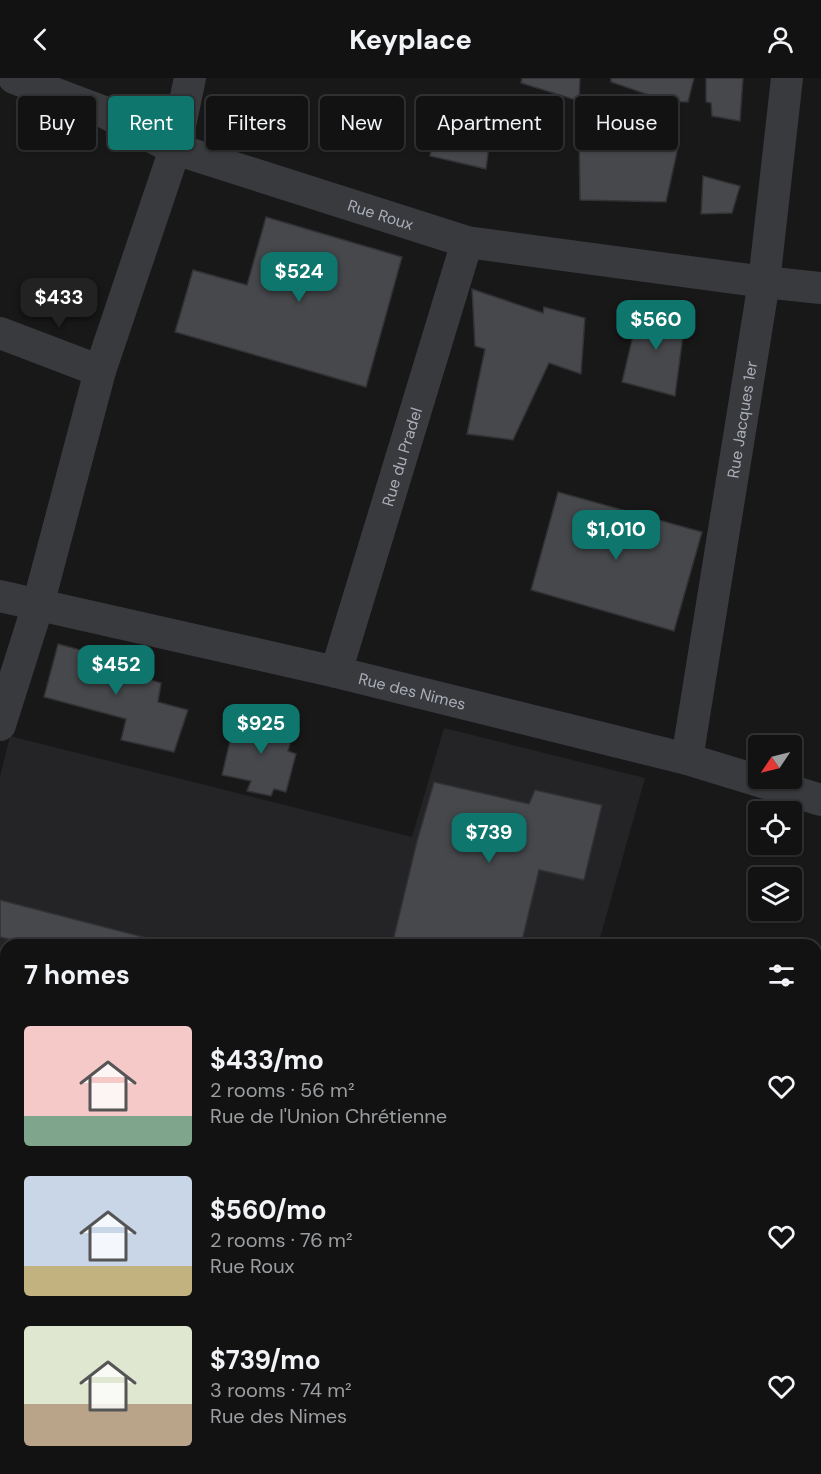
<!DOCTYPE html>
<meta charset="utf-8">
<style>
body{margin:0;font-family:"DM Sans",sans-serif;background:#1f2021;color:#f1f3f6;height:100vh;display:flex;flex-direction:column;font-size:22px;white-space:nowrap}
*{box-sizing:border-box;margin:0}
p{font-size:20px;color:#9c9ea0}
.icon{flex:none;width:33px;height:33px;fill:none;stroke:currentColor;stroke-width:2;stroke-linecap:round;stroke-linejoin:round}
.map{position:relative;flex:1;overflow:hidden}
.panel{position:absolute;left:0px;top:861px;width:822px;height:536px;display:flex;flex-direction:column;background:#121213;border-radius:18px 18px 0 0;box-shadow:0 2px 4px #0004,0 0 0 2px #313233}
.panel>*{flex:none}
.hud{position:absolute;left:18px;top:18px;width:786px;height:54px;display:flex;gap:12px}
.needle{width:39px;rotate:235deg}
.controls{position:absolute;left:748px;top:657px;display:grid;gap:12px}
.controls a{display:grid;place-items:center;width:54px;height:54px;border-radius:6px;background:#121213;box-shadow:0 2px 4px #0004,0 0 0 2px #313233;font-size:30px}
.price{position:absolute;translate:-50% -51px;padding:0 14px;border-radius:12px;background:#0f766e;color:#fff;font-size:20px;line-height:39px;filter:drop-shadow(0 2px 3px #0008)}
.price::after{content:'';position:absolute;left:50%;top:36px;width:18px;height:14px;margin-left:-9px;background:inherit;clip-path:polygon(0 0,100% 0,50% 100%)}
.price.active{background:#222;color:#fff}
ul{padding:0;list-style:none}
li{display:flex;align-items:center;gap:18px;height:150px;padding:0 24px}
li span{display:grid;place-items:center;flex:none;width:168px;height:120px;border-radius:6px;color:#555}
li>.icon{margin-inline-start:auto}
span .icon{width:72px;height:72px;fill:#fffc;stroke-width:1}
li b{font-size:26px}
h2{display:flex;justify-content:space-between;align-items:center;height:72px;padding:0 24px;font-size:26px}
.tag{padding:0 21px;border-radius:6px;background:#121213;box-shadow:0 2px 4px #0004,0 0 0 2px #313233;font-size:21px;line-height:54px}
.tag.active{background:#0f766e;color:#fff}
header{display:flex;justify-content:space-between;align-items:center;height:78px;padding:0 24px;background:#121213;font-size:27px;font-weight:800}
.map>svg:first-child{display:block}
</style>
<header><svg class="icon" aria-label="back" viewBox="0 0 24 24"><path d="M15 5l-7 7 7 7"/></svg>Keyplace<svg class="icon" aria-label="person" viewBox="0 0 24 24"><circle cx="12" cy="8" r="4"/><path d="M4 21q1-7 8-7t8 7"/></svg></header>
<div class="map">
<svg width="821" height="1396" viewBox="0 0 821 1396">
<rect width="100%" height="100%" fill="#181819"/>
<path fill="#242426" d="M 444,650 L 645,700 L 598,867 L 6,867 L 6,971 L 0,970 L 0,699 L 10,658 L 412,759 Z
M 816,1201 L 821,1202 L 821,1396 L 428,1396 L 429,1390 L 816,1390 Z
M 0,1324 L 6,1326 L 6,1390 L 271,1390 L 294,1396 L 0,1396 Z"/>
<path fill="#47484c" stroke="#323235" stroke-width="1.5" d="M 522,0 L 580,0 L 579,23 L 521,5 Z
M 611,0 L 694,0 L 688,24 L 655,23 L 655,19 L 611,4 Z
M 706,0 L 743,0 L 740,43 L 712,38 L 711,25 L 706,24 Z
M 439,22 L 494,27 L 486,91 L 430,78 Z
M 579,54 L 679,65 L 666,124 L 580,122 Z
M 703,98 L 740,108 L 732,135 L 701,136 Z
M 266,139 L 402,179 L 366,309 L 175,254 L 193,192 L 247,207 Z
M 472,211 L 543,235 L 544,229 L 585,240 L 581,296 L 549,285 L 513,362 L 467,356 L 485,271 L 475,268 Z
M 639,232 L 686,235 L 675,318 L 622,304 Z
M 558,414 L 702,454 L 674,553 L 531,512 Z
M 58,566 L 129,585 L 127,595 L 161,605 L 158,624 L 188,632 L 174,674 L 121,662 L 126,641 L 44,619 Z
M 259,635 L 276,639 L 274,650 L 294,652 L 288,673 L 296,676 L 286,714 L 274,711 L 271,718 L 247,713 L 251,703 L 222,697 L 232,654 Z
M 434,704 L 529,726 L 535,712 L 602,727 L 584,802 L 539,792 L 521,867 L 392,867 L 417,763 Z
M 0,822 L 147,860 L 146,867 L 33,867 L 0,859 Z"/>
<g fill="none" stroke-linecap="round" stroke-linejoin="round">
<g stroke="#393a3e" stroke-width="32">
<path id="s1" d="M 14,0 L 104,34 L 175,71 L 467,164 L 764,204 L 821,210"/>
<path d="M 0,255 L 100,293"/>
<path id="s2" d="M 0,518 L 336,594 L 687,681 L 821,722"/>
<path id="s3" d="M 336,594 L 467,164"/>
<path d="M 0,647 L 38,527 L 100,293 L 175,71 L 190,0"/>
<path id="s4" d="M 687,681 L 764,204 L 787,0"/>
<path d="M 816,1198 L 821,1173"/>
<path d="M 816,1301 L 821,1302"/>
<path d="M 0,1305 L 6,1307"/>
<path d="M 772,1396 L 773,1390"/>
</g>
</g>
<g text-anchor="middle" stroke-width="6" stroke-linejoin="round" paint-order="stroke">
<g font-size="16" fill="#abaeb8" stroke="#131314">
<text dy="6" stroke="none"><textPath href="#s1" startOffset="392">Rue Roux</textPath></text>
<text dy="6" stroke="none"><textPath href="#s4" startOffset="344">Rue Jacques 1er</textPath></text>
<text dy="6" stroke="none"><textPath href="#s3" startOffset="225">Rue du Pradel</textPath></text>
<text dy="6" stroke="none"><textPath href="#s2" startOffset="423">Rue des Nimes</textPath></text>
</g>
</g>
</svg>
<div class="controls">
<a><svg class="needle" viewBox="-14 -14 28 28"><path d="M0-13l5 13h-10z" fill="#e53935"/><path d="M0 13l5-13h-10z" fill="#9c9ea0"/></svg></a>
<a><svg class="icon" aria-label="locate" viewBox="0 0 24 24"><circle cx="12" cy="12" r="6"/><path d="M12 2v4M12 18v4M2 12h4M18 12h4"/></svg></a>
<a><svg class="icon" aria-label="layers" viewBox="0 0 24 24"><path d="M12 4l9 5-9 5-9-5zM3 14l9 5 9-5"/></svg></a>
</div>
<b class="price" style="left:299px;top:225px">$524</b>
<b class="price active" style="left:59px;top:251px">$433</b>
<b class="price" style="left:656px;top:273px">$560</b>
<b class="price" style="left:616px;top:483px">$1,010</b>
<b class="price" style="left:116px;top:618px">$452</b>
<b class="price" style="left:261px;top:677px">$925</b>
<b class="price" style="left:489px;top:786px">$739</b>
<div class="hud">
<a class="tag">Buy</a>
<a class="tag active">Rent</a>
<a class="tag">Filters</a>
<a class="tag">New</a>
<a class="tag">Apartment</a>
<a class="tag">House</a>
</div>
<section class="panel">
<h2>7 homes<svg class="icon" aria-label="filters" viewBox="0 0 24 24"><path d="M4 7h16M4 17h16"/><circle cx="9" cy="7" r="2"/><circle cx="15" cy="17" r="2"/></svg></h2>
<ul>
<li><span style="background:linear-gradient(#f6c9c9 75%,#7fa58c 0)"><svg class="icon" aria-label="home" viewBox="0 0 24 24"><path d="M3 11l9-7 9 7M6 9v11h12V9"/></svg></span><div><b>$433/mo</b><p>2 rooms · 56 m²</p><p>Rue de l'Union Chrétienne</p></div><svg class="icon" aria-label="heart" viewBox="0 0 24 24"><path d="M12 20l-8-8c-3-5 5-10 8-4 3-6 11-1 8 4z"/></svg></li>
<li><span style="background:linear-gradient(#c9d6e8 75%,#c2b280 0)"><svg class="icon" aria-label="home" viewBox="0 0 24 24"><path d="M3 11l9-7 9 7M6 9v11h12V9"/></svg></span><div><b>$560/mo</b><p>2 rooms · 76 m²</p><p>Rue Roux</p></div><svg class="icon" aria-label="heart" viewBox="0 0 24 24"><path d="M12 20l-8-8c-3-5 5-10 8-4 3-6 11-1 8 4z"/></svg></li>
<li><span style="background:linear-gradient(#dfe7d0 65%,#b9a48a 0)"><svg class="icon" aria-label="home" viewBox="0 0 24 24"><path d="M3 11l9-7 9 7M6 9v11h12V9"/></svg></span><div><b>$739/mo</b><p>3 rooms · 74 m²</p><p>Rue des Nimes</p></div><svg class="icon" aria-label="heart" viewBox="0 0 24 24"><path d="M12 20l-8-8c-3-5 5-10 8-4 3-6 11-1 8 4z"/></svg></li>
</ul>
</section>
</div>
